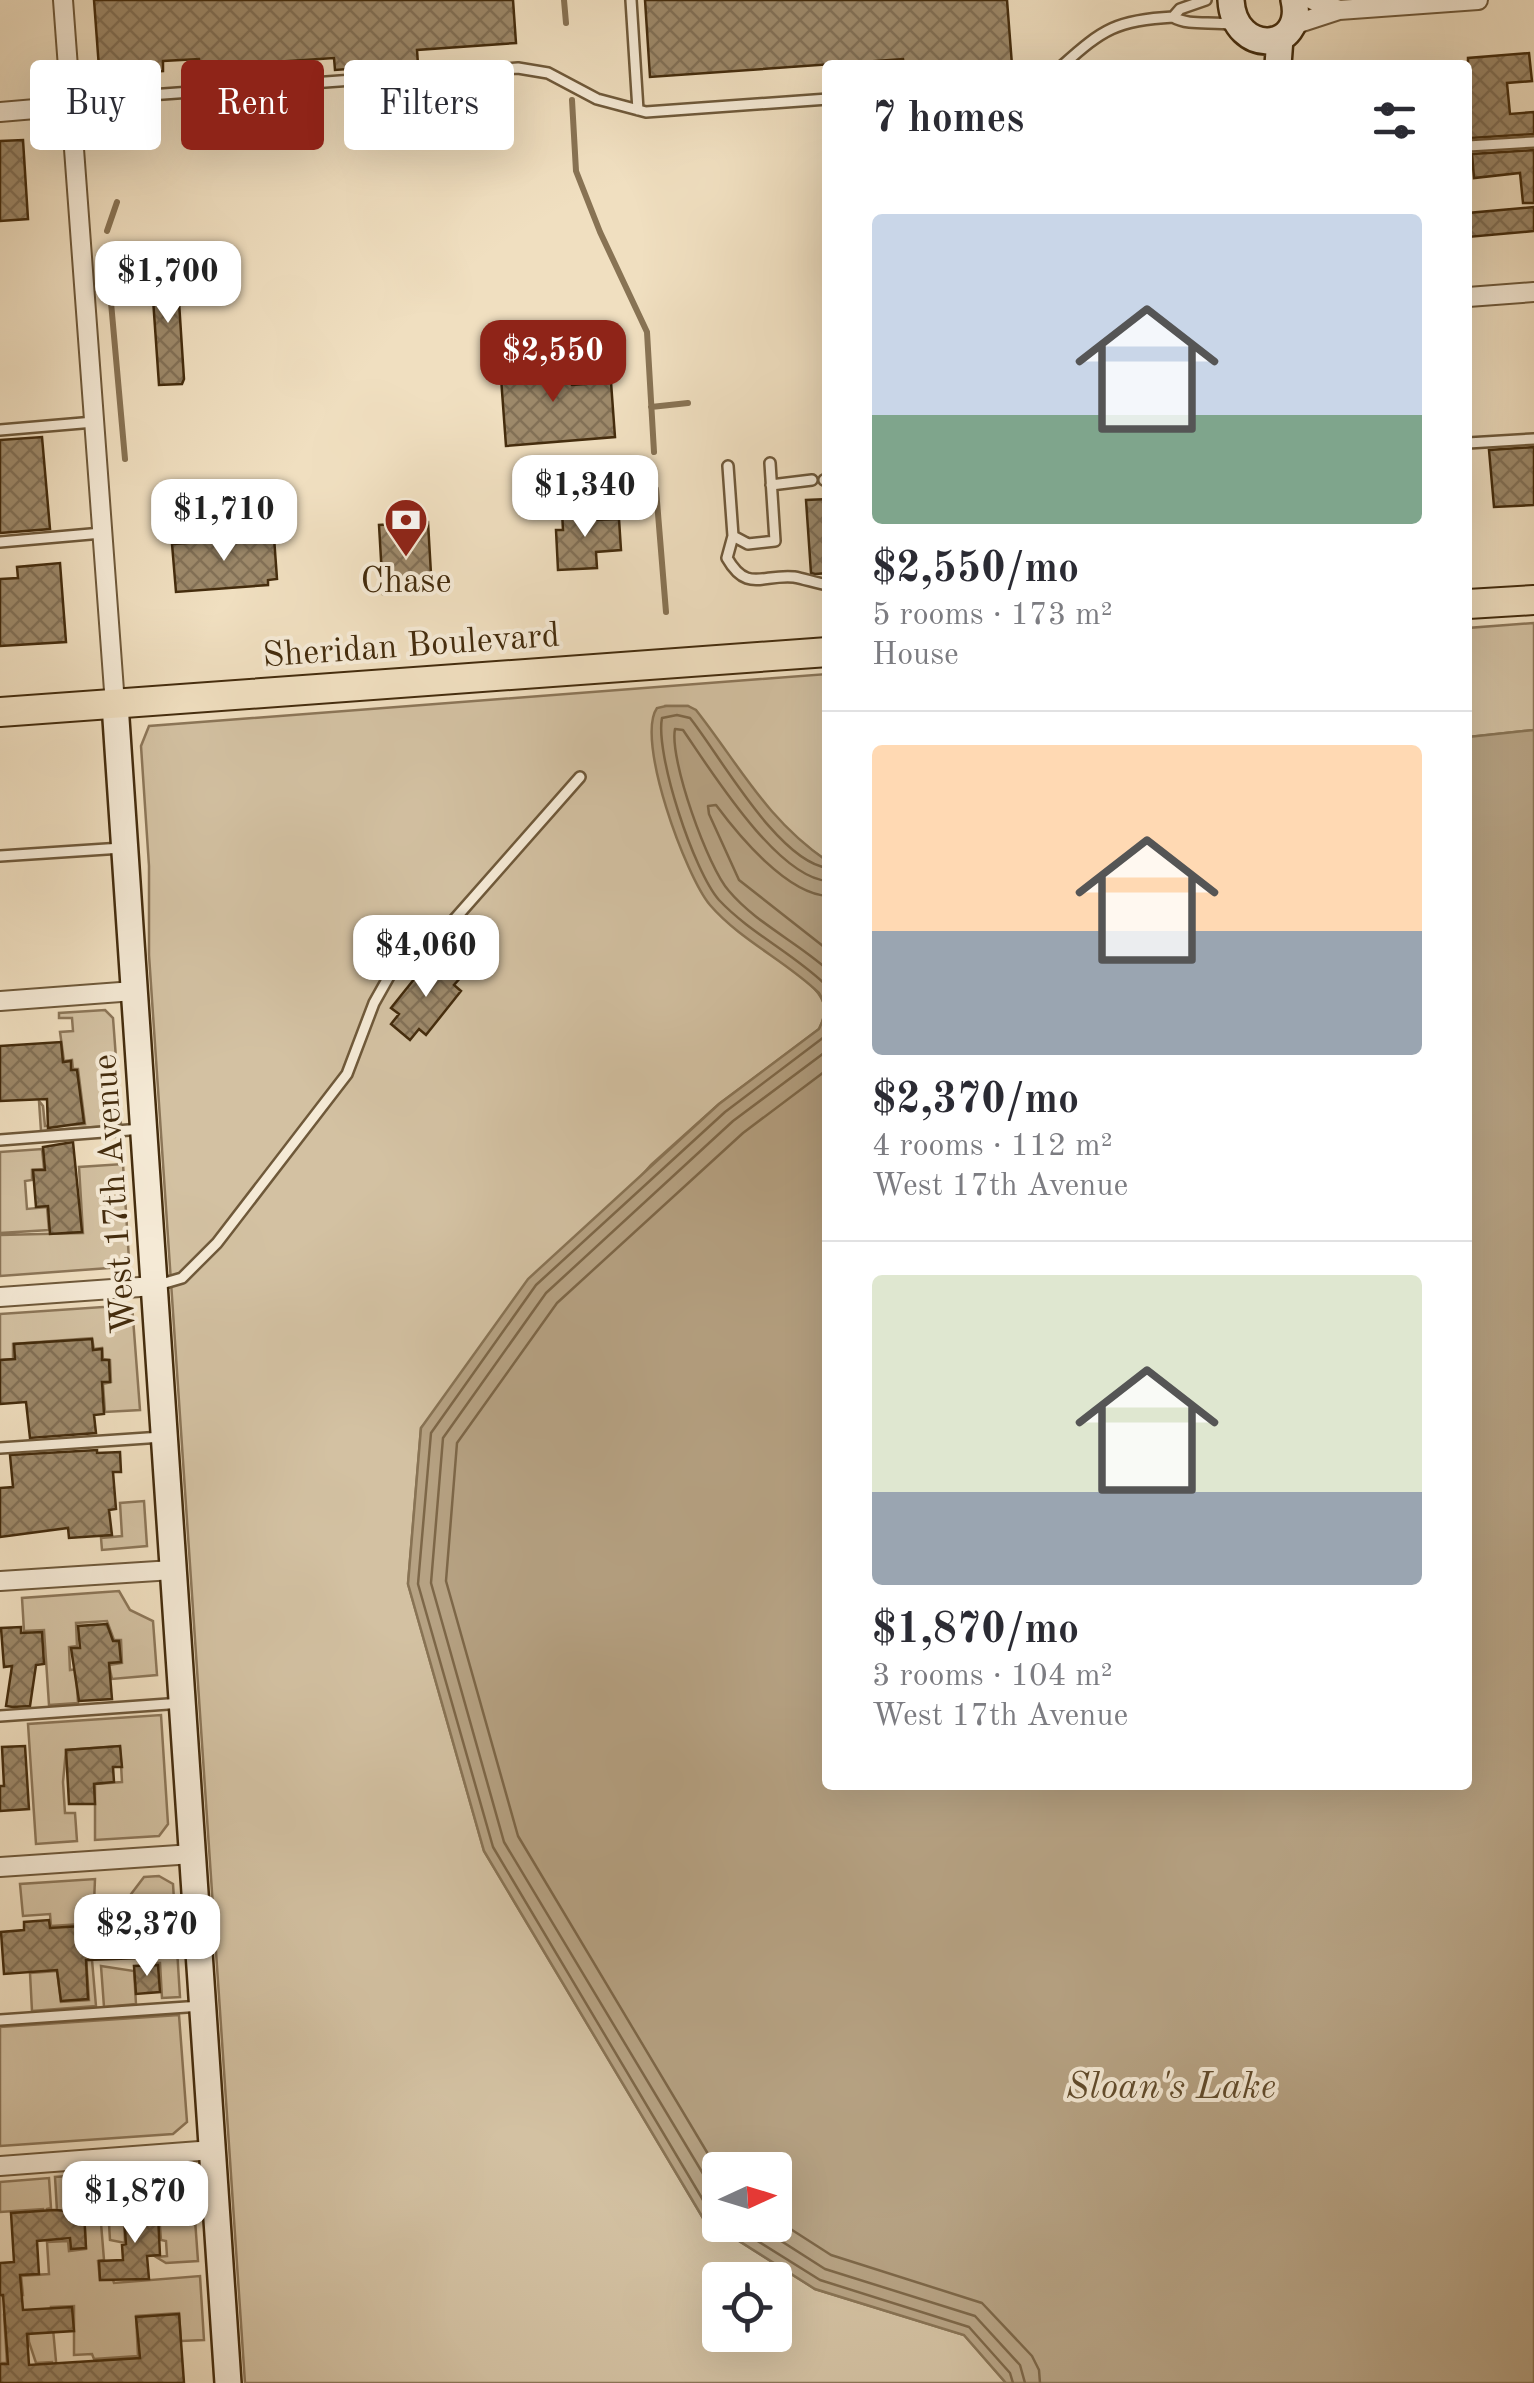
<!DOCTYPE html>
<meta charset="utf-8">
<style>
body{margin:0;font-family:"Old Standard TT",serif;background:#f7f7f7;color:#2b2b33;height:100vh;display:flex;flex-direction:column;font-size:38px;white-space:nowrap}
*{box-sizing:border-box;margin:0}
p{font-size:32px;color:#7c7c81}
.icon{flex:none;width:55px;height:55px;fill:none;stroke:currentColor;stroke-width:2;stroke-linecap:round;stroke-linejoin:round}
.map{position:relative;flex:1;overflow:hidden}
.sheet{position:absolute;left:822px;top:60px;width:650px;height:1730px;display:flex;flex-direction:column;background:#fff;border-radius:10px;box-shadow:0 10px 40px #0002}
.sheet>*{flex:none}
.top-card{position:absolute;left:30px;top:60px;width:642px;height:90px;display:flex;gap:20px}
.needle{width:65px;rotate:86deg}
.tools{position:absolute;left:702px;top:2152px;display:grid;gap:20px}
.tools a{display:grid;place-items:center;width:90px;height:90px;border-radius:10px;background:#fff;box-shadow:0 10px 40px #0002;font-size:50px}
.price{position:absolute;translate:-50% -85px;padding:0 22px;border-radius:20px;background:#fff;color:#222;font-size:32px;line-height:65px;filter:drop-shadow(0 2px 5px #0008)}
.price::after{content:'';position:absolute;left:50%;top:60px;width:30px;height:22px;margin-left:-15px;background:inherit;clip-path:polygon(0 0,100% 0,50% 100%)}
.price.on{background:#8f2418;color:#fff}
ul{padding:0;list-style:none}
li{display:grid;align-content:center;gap:20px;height:530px;padding:0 50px}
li+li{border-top:2px solid #e1e1e2}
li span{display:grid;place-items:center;height:310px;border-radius:10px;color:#555}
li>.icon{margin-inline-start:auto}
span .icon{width:180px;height:180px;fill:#fffc;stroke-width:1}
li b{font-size:42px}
h2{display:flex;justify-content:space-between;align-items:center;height:120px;padding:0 50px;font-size:42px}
.tag{padding:0 35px;border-radius:10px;background:#fff;box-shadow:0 10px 40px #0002;font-size:35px;line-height:90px}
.tag.on{background:#8f2418;color:#fff}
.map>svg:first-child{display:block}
</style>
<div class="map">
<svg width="1534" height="2383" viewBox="0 0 1534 2383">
<defs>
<pattern id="building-cross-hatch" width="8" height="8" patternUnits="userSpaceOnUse" patternTransform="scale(2.5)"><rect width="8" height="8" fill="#9d896a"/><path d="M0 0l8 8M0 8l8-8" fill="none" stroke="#827056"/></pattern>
</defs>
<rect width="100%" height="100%" fill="#f0dfc0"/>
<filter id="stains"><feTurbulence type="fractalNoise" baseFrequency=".002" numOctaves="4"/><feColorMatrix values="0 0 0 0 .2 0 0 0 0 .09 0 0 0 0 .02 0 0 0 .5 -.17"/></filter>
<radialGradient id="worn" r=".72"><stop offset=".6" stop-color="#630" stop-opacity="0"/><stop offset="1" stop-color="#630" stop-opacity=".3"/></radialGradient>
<path fill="#d3c1a2" stroke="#8c7658" stroke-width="2.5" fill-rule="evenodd" d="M 1534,623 L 1534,730 L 1468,737 L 1468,628 Z
M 827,674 L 827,861 C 787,834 758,800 730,761 C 716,742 706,722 688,706 L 666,706 L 808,982 C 824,997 830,1008 819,1029 L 719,1104 L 651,1165 L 421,1428 L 408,1584 L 484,1851 L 703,2218 L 815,2289 L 964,2335 L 1006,2383 L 245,2383 L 149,955 L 149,866 L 141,746 L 149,726 ZM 720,2280 L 775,2280 L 775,2335 L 720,2335 Z
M 105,1010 L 113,1018 L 121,1125 L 41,1131 L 39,1101 L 43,1106 L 45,1126 L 85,1124 L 78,1069 L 73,1069 L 72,1060 L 64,1061 L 60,1032 L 73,1031 L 72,1018 L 59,1018 L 59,1013 Z
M 42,1149 L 44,1169 L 32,1170 L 32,1180 L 25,1181 L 27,1209 L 47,1207 L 49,1230 L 0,1233 L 0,1152 Z
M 123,1164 L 129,1260 L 123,1267 L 0,1276 L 0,1235 L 83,1233 L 79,1167 Z
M 132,1305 L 140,1410 L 105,1412 L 103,1384 L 111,1382 L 110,1360 L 103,1359 L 102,1348 L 94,1349 L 92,1338 L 13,1344 L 13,1359 L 0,1360 L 0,1314 Z
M 144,1501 L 147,1546 L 102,1550 L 101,1538 L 122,1536 L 120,1503 Z
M 119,1591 L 130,1610 L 153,1621 L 157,1675 L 112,1679 L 109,1665 L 122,1663 L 121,1640 L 114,1640 L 107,1621 L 76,1623 L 77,1646 L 69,1647 L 70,1670 L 78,1669 L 76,1672 L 78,1703 L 49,1705 L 44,1630 L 24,1631 L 22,1598 Z
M 161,1715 L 168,1824 L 159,1836 L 95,1840 L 95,1784 L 122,1782 L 120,1746 L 66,1750 L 63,1782 L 65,1813 L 75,1813 L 77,1841 L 36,1844 L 28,1724 Z
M 159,1876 L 173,1884 L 180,1997 L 162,1998 L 160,1963 L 142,1963 L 140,1934 L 132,1934 L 130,1910 L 119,1910 L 144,1877 Z
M 95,1879 L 94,1903 L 83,1924 L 51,1926 L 50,1914 L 23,1916 L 20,1884 Z
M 84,1926 L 89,1960 L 92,1960 L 96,2006 L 32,2011 L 30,1973 L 57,1971 L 61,2002 L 89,2000 Z
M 101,1966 L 134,1971 L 136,2004 L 104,2007 Z
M 179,2015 L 187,2122 L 173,2134 L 0,2146 L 0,2027 Z
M 181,2169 L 192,2178 L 198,2261 L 166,2263 L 156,2257 L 167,2256 L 166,2241 L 161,2240 L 159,2214 L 154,2214 L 152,2202 L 129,2204 L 129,2216 L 124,2216 L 125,2243 L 110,2240 L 106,2174 Z
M 97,2174 L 104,2260 L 98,2261 L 100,2280 L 113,2280 L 114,2283 L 200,2276 L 204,2340 L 181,2341 L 179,2313 L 136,2316 L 138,2356 L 94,2359 L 92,2354 L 74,2355 L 74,2306 L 51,2307 L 58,2383 L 54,2383 L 52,2362 L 36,2363 L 29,2342 L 27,2313 L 4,2315 L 7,2363 L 0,2363 L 0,2296 L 23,2295 L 21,2276 L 49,2274 L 47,2242 L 68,2241 L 69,2251 L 86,2249 L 84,2212 L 57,2211 L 55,2177 Z
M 49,2178 L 51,2208 L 47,2209 L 49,2240 L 45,2240 L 43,2209 L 0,2212 L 0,2182 Z"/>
<path fill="#b6a283" stroke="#887354" stroke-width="2.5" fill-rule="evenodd" d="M 666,706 L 688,706 L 696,710 C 740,766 766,819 827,861 L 828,1785 L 1468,1785 L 1468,737 L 1534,730 L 1534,2383 L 1006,2383 L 964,2335 L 815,2289 L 703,2218 L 484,1851 L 408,1584 L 421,1428 L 528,1279 L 719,1104 L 819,1029 C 826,1015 827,1006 819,993 C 786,961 740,940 710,905 C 686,877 635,739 657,708 ZM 720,2170 L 775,2170 L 775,2225 L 720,2225 Z"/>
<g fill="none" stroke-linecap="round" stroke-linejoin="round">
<path stroke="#7d6748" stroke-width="2.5" d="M 828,868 C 778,862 719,754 690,718 L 677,715 L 662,718 C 655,754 694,872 719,900 C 751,934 795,954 828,987
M 828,881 C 777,878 710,769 683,730 L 675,729 C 669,759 708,868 729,891 C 756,923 797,942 828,970
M 828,896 C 787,894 739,836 716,805 L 708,806 L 709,814 L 739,880 L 828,950
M 720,2174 L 518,1836 L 446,1581 L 457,1443 L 557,1303 L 743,1133 L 828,1069
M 720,2202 L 504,1842 L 431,1583 L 443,1438 L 546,1293 L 733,1121 L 828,1050
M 720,2217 L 709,2210 L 493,1847 L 418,1584 L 431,1433 L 536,1285 L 725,1112 L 828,1034
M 775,2219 L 831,2255 L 982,2303 L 1032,2356 L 1039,2370 L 1040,2383
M 732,2225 L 820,2280 L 969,2327 L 1010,2373 L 1013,2383
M 756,2225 L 825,2269 L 975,2316 L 1020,2365 L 1025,2383"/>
<path stroke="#887354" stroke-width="6" d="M 564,0 L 566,23
M 572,100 L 576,171 L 600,232 L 647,332 L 654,452
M 107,231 L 117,202
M 109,280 L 125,459
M 651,407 L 688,403
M 656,489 L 666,612"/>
</g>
<path fill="url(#building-cross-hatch)" stroke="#442c0d" stroke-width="2.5" d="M 94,0 L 513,0 L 516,43 L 417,50 L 418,64 L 335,70 L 334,58 L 200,67 L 199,59 L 163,61 L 163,71 L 131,73 L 131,65 L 99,68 Z
M 645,0 L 1007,0 L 1012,65 L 904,65 L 903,59 L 650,77 Z
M 1529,53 L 1532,81 L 1507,83 L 1510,114 L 1534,112 L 1534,134 L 1471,138 L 1468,132 L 1468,58 Z
M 23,140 L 28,219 L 0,221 L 0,141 Z
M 1534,150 L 1534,203 L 1523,203 L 1520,173 L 1474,178 L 1472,154 Z
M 1534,207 L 1534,231 L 1468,237 L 1468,213 Z
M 173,268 L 177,271 L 184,379 L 182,384 L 159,385 L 151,270 Z
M 570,359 L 572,385 L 611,382 L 615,437 L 506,446 L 500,364 Z
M 42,437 L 50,529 L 0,533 L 0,440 Z
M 1534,447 L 1534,505 L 1494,507 L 1489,450 Z
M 828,499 L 828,573 L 815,574 L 811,573 L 806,500 Z
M 593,510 L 594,520 L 619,519 L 621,550 L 596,552 L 597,568 L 558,570 L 556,530 L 563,530 L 562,512 Z
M 428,522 L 432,591 L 383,594 L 379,525 Z
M 274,537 L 277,579 L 268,580 L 268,585 L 176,592 L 172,544 Z
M 60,563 L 66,642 L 0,646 L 0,579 L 18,578 L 17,567 Z
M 443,961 L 462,976 L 454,985 L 461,991 L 426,1035 L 419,1029 L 410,1040 L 391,1024 L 399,1014 L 391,1008 L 427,963 L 436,971 Z
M 61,1042 L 63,1062 L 71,1061 L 71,1070 L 77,1070 L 84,1123 L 48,1128 L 47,1099 L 0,1101 L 0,1046 Z
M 73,1142 L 82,1232 L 50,1234 L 48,1206 L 36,1207 L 33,1170 L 45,1170 L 43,1147 Z
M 92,1339 L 93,1350 L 102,1349 L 102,1360 L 109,1360 L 110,1382 L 102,1382 L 104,1414 L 94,1415 L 96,1433 L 30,1438 L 26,1402 L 0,1404 L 0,1360 L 15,1359 L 14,1344 Z
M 97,1450 L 97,1453 L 120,1452 L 121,1472 L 113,1472 L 116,1509 L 109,1510 L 112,1535 L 69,1538 L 68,1528 L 0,1537 L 0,1488 L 13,1487 L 10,1455 Z
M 107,1624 L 113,1641 L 119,1641 L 121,1662 L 109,1663 L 112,1699 L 79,1701 L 71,1648 L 80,1648 L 78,1626 Z
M 21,1627 L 21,1633 L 42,1632 L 44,1664 L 36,1665 L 30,1706 L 13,1707 L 6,1706 L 12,1666 L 4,1667 L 1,1628 Z
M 25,1746 L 29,1809 L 0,1811 L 0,1786 L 4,1786 L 2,1747 Z
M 120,1746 L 122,1767 L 113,1767 L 114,1782 L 94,1784 L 95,1804 L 69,1804 L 66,1750 Z
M 117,1909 L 117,1912 L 129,1911 L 130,1936 L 139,1935 L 140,1958 L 86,1960 L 88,1999 L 61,2001 L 57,1970 L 4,1974 L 1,1932 L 24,1930 L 24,1922 L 49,1920 L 50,1928 L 98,1925 L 97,1917 L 102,1916 L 102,1910 Z
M 158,1965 L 160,1992 L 136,1994 L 134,1966 Z
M 151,2204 L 152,2215 L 158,2215 L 160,2255 L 147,2256 L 149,2279 L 100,2280 L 99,2261 L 123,2260 L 122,2245 L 126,2244 L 124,2217 L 130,2217 L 130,2205 Z
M 54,2210 L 84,2212 L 86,2248 L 71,2249 L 70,2238 L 37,2241 L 39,2274 L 20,2275 L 23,2310 L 72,2307 L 74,2331 L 27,2334 L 29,2365 L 140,2358 L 136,2317 L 179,2314 L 184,2383 L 0,2383 L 0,2364 L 8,2364 L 3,2295 L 0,2295 L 0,2263 L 14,2262 L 11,2213 Z"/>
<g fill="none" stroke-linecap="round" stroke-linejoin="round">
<defs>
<path id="lane" d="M 631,0 L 638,110
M 1173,17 L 1180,9 L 1206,0
M 1063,65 C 1103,29 1117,20 1173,17 C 1190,27 1214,20 1233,25
M 70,106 L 95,99 L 518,68 L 548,73 L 597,99 L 646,112 L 828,99
M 1468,146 L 1534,142
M 0,430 L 94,422
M 1468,443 L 1534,439
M 728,466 L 733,536 L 727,558 C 747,593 762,574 794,577 C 805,579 816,583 828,585
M 824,480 L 828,480
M 771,485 L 812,480
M 733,536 L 748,544 L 775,541 L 770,463
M 0,542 L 102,533
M 0,856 L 122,848
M 0,1140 L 142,1129
M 158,1285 L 182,1278 L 217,1243 L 347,1074 L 374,1003 L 392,971 L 453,921 L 580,777
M 0,1448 L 162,1437
M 0,1716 L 182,1703
M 0,2020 L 201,2006"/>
<path id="street" d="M 63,0 L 115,704
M 1313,0 L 1339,10
M 1293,25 L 1339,10 L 1478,0
M 0,112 L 70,106
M 1468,297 L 1534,292
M 0,1001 L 134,991
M 0,1297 L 154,1286
M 0,1581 L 173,1570
M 0,1867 L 193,1854
M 0,2166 L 213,2150"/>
<path id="secondary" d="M 1231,0 C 1234,57 1306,52 1294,0
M 1278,65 L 1280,38
M 115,704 L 228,2383"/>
<path id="primary" d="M 1468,604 L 1534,600
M 0,712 L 828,652"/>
</defs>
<use href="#lane" stroke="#6f593a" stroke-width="14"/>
<use href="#street" stroke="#6f593a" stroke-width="22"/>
<use href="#secondary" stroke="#442c0d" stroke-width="30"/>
<use href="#primary" stroke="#442c0d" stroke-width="32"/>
<use href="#lane" stroke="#f5ead6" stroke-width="9"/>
<use href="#street" stroke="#f5ead6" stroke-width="18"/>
<use href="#secondary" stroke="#f5ead6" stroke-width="25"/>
<use href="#primary" stroke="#f0dfc0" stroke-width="28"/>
</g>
<defs>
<symbol id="bank-pin" viewBox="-11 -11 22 30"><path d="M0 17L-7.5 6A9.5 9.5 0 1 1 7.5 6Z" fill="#8f2418" stroke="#f5ead6"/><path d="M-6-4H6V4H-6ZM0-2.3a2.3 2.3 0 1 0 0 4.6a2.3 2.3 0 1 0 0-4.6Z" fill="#fff"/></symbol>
</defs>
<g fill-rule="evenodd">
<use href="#bank-pin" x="381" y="495" width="50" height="68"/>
</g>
<g text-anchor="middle" stroke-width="8" stroke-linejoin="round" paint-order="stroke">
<g font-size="35" fill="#442c0d" stroke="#f5ead6">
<text x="406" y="592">Chase</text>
</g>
<g font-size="35" fill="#442c0d" stroke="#f5ead6">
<text transform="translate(411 644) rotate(-4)" y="12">Sheridan Boulevard</text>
<text transform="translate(113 1194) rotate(-94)" y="12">West 17th Avenue</text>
</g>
<g font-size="38" font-style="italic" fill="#604a2a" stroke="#f5ead6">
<text x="1171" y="2098">Sloan's Lake</text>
</g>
</g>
<rect width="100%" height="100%" filter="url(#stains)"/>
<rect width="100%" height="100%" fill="url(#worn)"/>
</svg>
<div class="tools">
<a><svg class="needle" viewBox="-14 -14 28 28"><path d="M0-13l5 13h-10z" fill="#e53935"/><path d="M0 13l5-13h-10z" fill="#7c7c81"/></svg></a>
<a><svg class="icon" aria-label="locate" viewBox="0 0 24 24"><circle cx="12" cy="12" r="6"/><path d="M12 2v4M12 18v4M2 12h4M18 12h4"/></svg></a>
</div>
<b class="price" style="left:168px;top:326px">$1,700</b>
<b class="price on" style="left:553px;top:405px">$2,550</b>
<b class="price" style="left:585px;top:540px">$1,340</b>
<b class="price" style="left:224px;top:564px">$1,710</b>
<b class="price" style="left:426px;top:1000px">$4,060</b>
<b class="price" style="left:147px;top:1979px">$2,370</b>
<b class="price" style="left:135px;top:2246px">$1,870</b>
<div class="top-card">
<a class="tag">Buy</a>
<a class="tag on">Rent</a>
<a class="tag">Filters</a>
</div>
<section class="sheet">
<h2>7 homes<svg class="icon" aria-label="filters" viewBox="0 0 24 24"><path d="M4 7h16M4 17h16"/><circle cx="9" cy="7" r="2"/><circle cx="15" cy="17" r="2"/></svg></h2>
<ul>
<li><span style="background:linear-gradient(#c9d6e8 65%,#7fa58c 0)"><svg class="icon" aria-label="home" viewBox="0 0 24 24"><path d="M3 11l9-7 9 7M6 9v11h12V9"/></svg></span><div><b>$2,550/mo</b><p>5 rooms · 173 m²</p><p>House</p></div></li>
<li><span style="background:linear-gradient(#ffd9b3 60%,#9aa5b1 0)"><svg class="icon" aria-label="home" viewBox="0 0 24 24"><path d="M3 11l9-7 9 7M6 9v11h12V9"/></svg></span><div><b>$2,370/mo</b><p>4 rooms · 112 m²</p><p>West 17th Avenue</p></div></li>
<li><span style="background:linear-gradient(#dfe7d0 70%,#9aa5b1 0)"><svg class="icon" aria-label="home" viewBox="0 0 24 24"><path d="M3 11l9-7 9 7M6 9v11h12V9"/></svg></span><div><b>$1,870/mo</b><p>3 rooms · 104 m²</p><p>West 17th Avenue</p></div></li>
</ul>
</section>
</div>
